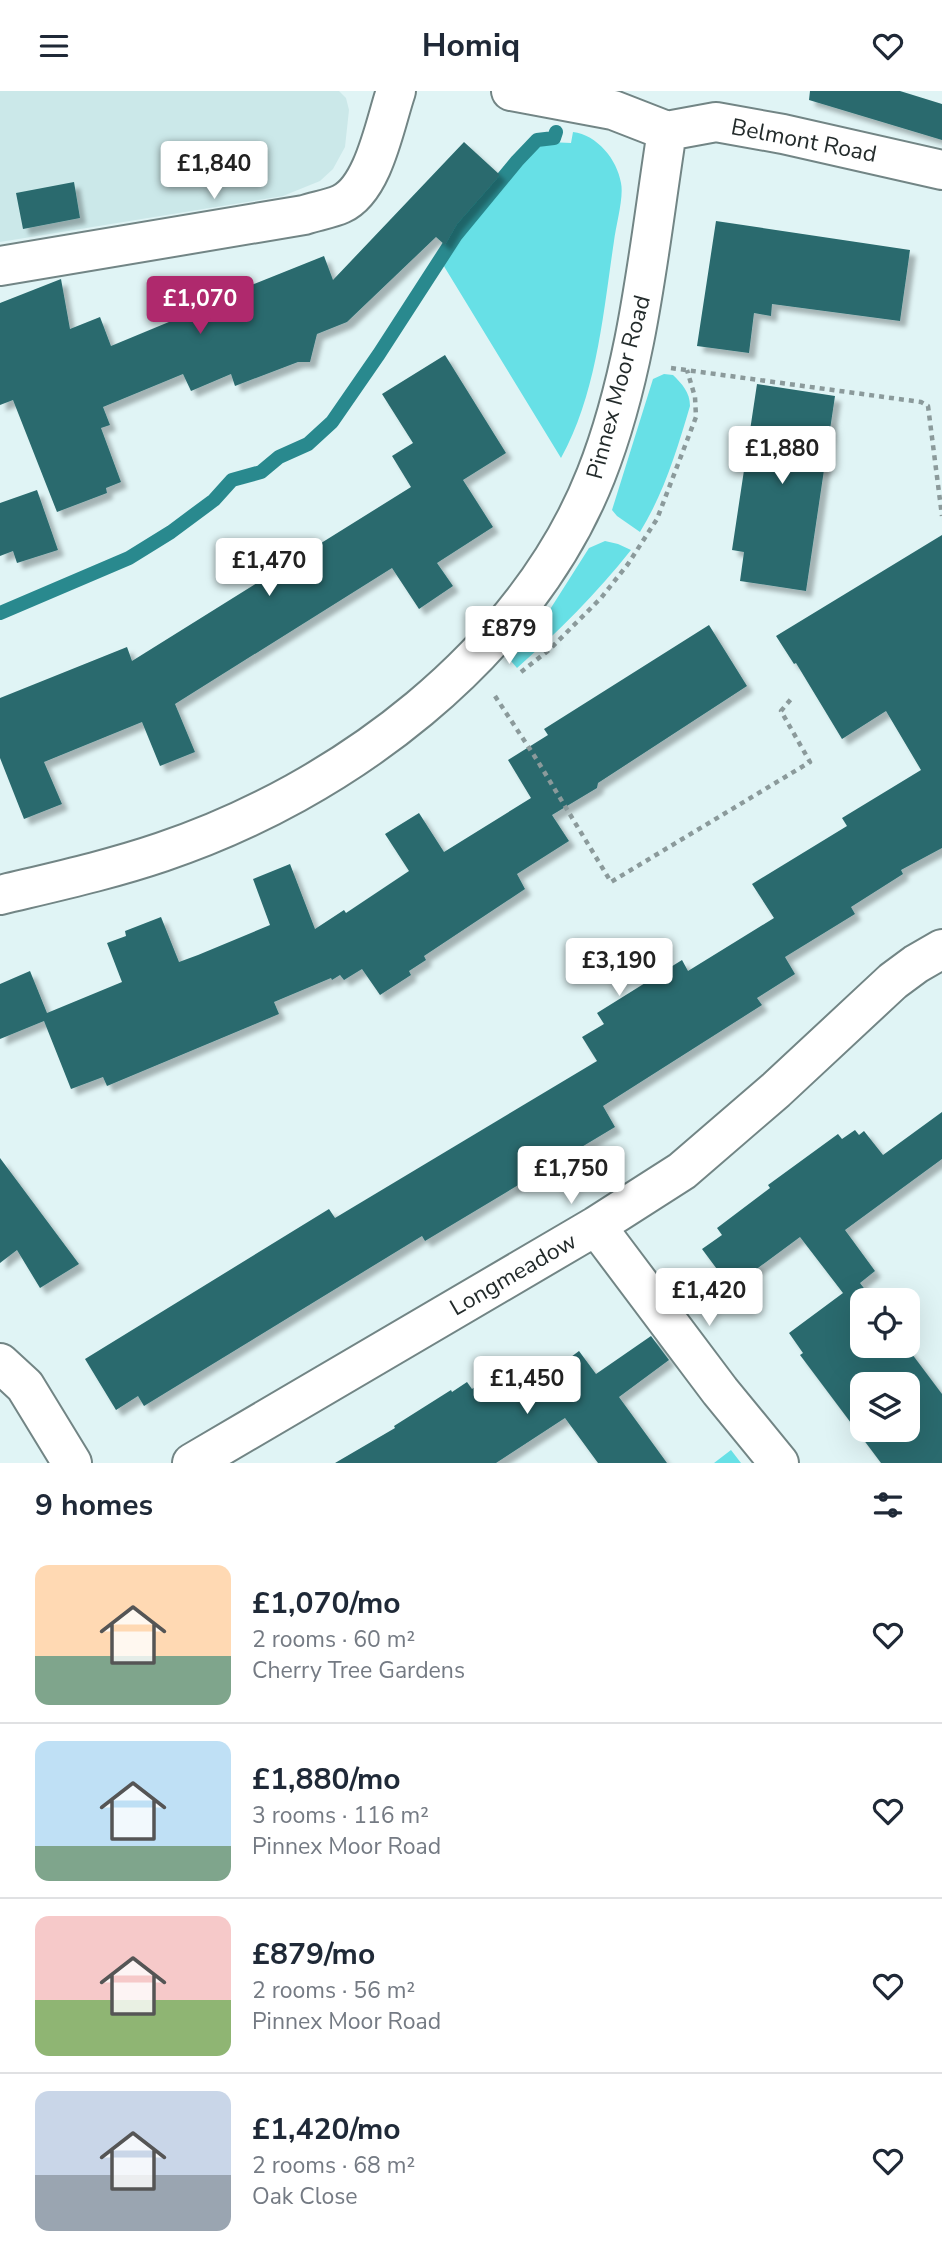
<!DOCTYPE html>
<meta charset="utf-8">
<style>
body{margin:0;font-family:"Nunito Sans",sans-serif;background:#f2f2f3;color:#1f2937;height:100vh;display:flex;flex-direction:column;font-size:26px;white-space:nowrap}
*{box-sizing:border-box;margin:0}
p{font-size:23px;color:#747a83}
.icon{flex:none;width:38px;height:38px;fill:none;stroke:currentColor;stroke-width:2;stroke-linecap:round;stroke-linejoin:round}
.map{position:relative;height:1372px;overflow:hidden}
.panel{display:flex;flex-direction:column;background:#fff;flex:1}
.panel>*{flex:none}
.fabs{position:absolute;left:850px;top:1197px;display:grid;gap:14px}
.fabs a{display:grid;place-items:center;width:70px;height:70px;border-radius:14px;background:#fff;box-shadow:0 7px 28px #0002;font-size:35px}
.price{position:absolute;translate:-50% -60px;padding:0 16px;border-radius:7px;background:#fff;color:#222;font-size:23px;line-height:46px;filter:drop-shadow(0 2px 4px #0008)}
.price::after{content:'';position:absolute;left:50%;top:42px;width:21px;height:16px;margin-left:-10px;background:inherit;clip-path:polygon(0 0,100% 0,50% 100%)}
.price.active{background:#af296d;color:#fff}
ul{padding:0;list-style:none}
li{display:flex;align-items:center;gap:21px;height:175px;padding:0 35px}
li+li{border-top:2px solid #e0e1e3}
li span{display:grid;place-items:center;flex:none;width:196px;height:140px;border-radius:14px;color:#555}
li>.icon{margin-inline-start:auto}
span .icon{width:84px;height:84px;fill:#fffc;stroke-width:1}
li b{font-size:30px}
h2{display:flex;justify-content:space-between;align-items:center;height:84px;padding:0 35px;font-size:30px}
header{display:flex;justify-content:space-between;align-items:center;height:91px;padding:0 35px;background:#fff;font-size:32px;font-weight:700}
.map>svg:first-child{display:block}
</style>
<header><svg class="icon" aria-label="menu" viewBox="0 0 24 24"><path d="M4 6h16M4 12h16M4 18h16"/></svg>Homiq<svg class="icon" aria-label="heart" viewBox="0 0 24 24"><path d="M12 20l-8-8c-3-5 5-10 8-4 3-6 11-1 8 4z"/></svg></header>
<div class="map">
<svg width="942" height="1372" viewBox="0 0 942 1372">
<defs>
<filter id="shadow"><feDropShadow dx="6" dy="6" stdDeviation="2" flood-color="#0004"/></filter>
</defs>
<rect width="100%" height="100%" fill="#e0f4f5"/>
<path fill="#cbe8e9" d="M 0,0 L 339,0 L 346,7 L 349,19 L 345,56 L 333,78 L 320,90 L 283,105 L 0,151 Z"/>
<path fill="#67e0e6" d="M 573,41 C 597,44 617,68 621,92 C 624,106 616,134 614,150 C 603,223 597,302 561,367 L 442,172 L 453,153 L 539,54 L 549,51 L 571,52 Z
M 664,283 L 673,284 C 682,293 690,301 690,315 C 677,359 664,402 640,441 L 617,425 L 612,419 L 653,288 Z
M 605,450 L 618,453 L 631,459 C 597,502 558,541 517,577 L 511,570 L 513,567 L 542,531 L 589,457 Z
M 731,1359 L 741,1372 L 714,1372 Z"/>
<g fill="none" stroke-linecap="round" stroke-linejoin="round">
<path stroke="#29898e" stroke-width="14" d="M 0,522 L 129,467 L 171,441 L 214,409 L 232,389 L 261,381 L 279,366 L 308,353 L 332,331 L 379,263 L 456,144 L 517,70 L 537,49 L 554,47 L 556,41"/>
</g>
<path fill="#2a6b6e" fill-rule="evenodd" filter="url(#shadow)" d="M 810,0 L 900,0 L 942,13 L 942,49 L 809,9 Z
M 464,51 L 500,84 L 457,133 L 445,154 L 436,146 L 347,231 L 317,243 L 310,271 L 298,271 L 235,295 L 231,283 L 191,300 L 183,283 L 103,316 L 110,334 L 101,337 L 121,391 L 106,397 L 107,402 L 57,421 L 13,309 L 0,314 L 0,212 L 61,188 L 70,238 L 100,226 L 111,255 L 205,216 L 204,213 L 324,165 L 333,189 Z
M 74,91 L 80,127 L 23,138 L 16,102 Z
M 716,130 L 910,159 L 900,230 L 772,213 L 771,225 L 754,222 L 749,262 L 697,255 Z
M 445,264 L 506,362 L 463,389 L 493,436 L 437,472 L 453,495 L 419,518 L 392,477 L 175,613 L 195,661 L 160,675 L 142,631 L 44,671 L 62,713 L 24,728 L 0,667 L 0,607 L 127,556 L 132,570 L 411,396 L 392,365 L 413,352 L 382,303 Z
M 757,293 L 835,305 L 806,500 L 740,490 L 744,461 L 732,459 Z
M 37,399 L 58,459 L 17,472 L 13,460 L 0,465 L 0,412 Z
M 942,444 L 942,757 L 901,779 L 903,783 L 851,816 L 855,823 L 785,866 L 795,883 L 757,907 L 762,914 L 603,1015 L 615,1036 L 425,1150 L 422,1145 L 144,1315 L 138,1305 L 116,1319 L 85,1268 L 329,1118 L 335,1127 L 597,970 L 582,946 L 604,933 L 597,922 L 682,869 L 688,880 L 774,827 L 752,793 L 847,735 L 842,727 L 921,679 L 886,620 L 842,648 L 796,572 L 794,573 L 776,545 Z
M 709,534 L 747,595 L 598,692 L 597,697 L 552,724 L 569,750 L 517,783 L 525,798 L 424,865 L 426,869 L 409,880 L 411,884 L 380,904 L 362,878 L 344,889 L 340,884 L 332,889 L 331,887 L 274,911 L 279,923 L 107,995 L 103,986 L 71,998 L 44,930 L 0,948 L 0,893 L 30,880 L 47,922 L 122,891 L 107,852 L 126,845 L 125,840 L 161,826 L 179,871 L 198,864 L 270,834 L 253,788 L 290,773 L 315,838 L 344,819 L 346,822 L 409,780 L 385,743 L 419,722 L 444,761 L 531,707 L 508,669 L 548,644 L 544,638 Z
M 942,1021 L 942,1068 L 845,1139 L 875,1180 L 860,1192 L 873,1209 L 863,1209 L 863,1255 L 906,1255 L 942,1303 L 942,1372 L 881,1372 L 800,1264 L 803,1262 L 789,1242 L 843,1202 L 800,1146 L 731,1197 L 702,1158 L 722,1144 L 717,1137 L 770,1097 L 768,1094 L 838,1043 L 842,1048 L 855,1039 L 859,1044 L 864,1040 L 883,1064 ZM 863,1293 L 908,1293 L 908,1339 L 863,1339 Z
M 0,1067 L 79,1173 L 40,1197 L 17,1159 L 0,1172 Z
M 651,1245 L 669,1269 L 619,1306 L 667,1372 L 598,1372 L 565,1327 L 496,1372 L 335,1372 L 395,1337 L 394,1335 L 451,1299 L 452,1301 L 467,1291 L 472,1298 L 506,1275 L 524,1301 L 579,1260 L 596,1283 Z"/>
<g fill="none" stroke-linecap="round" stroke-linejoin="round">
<defs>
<path id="minor" d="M 511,0 L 613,19 L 667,40 L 716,31 L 783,43 L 942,79
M 0,175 L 304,124 C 316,120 330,118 341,113 C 374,98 385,32 396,0
M 0,804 C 54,791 109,779 162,761 C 341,701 525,564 596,384 C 639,275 649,154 667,40
M 596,1135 L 720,1300 L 779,1372
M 0,1272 L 25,1295 L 72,1372
M 192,1372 L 596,1135 L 682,1080 L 776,999 L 893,890 L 916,873 L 942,858"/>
</defs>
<use href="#minor" stroke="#728585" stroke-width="42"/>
<path stroke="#8b9a9b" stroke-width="4.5" stroke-dasharray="5 5" stroke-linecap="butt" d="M 671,277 L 921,311 L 928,315 L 942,425
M 521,581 L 549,559 L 601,507 L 628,473 L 657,428 L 696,326 L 695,306 L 687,279
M 495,605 L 537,669 L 611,791 L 810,671 L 781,620 L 791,608"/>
<use href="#minor" stroke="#fff" stroke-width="38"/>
</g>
<g text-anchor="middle" stroke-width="7" stroke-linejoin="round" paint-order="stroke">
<g font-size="23" fill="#232b2b" stroke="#fff">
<text transform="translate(804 49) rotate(11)" y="8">Belmont Road</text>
<text transform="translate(618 296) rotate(-75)" y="8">Pinnex Moor Road</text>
<text transform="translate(513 1183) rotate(-30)" y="8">Longmeadow</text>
</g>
</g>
</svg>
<div class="fabs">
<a><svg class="icon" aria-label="locate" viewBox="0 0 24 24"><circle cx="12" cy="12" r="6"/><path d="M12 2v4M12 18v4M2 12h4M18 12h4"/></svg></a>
<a><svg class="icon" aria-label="layers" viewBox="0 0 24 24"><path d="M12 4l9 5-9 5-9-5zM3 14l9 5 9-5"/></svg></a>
</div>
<b class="price" style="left:214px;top:110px">£1,840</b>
<b class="price active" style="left:200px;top:245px">£1,070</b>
<b class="price" style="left:782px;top:395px">£1,880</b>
<b class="price" style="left:269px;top:507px">£1,470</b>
<b class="price" style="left:509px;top:575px">£879</b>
<b class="price" style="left:619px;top:907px">£3,190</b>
<b class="price" style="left:571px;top:1115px">£1,750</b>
<b class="price" style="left:709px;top:1237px">£1,420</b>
<b class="price" style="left:527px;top:1325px">£1,450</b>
</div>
<section class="panel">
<h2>9 homes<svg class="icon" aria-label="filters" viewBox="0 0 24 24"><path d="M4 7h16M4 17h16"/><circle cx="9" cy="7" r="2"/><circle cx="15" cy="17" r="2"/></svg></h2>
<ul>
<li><span style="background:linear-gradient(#ffd9b3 65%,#7fa58c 0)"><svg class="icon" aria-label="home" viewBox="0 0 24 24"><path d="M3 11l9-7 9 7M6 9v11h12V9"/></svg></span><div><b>£1,070/mo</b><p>2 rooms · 60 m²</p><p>Cherry Tree Gardens</p></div><svg class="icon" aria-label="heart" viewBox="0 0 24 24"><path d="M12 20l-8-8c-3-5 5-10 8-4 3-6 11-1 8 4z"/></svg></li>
<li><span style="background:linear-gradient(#bfe0f5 75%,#7fa58c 0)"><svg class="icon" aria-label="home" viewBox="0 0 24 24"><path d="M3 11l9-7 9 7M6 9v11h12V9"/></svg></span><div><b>£1,880/mo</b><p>3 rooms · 116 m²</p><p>Pinnex Moor Road</p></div><svg class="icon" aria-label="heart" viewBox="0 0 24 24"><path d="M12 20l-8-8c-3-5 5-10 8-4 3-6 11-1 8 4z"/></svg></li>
<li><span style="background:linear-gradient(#f6c9c9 60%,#8fb573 0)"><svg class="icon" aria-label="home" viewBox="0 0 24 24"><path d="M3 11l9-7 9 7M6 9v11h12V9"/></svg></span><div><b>£879/mo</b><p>2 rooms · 56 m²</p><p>Pinnex Moor Road</p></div><svg class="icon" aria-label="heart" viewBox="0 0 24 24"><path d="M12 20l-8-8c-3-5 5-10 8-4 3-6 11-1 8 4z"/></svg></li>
<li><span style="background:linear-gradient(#c9d6e8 60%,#9aa5b1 0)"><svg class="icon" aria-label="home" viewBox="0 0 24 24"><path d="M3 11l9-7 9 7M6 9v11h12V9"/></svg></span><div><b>£1,420/mo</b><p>2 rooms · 68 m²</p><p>Oak Close</p></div><svg class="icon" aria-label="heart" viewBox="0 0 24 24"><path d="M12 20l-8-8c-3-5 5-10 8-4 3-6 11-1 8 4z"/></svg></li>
</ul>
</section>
